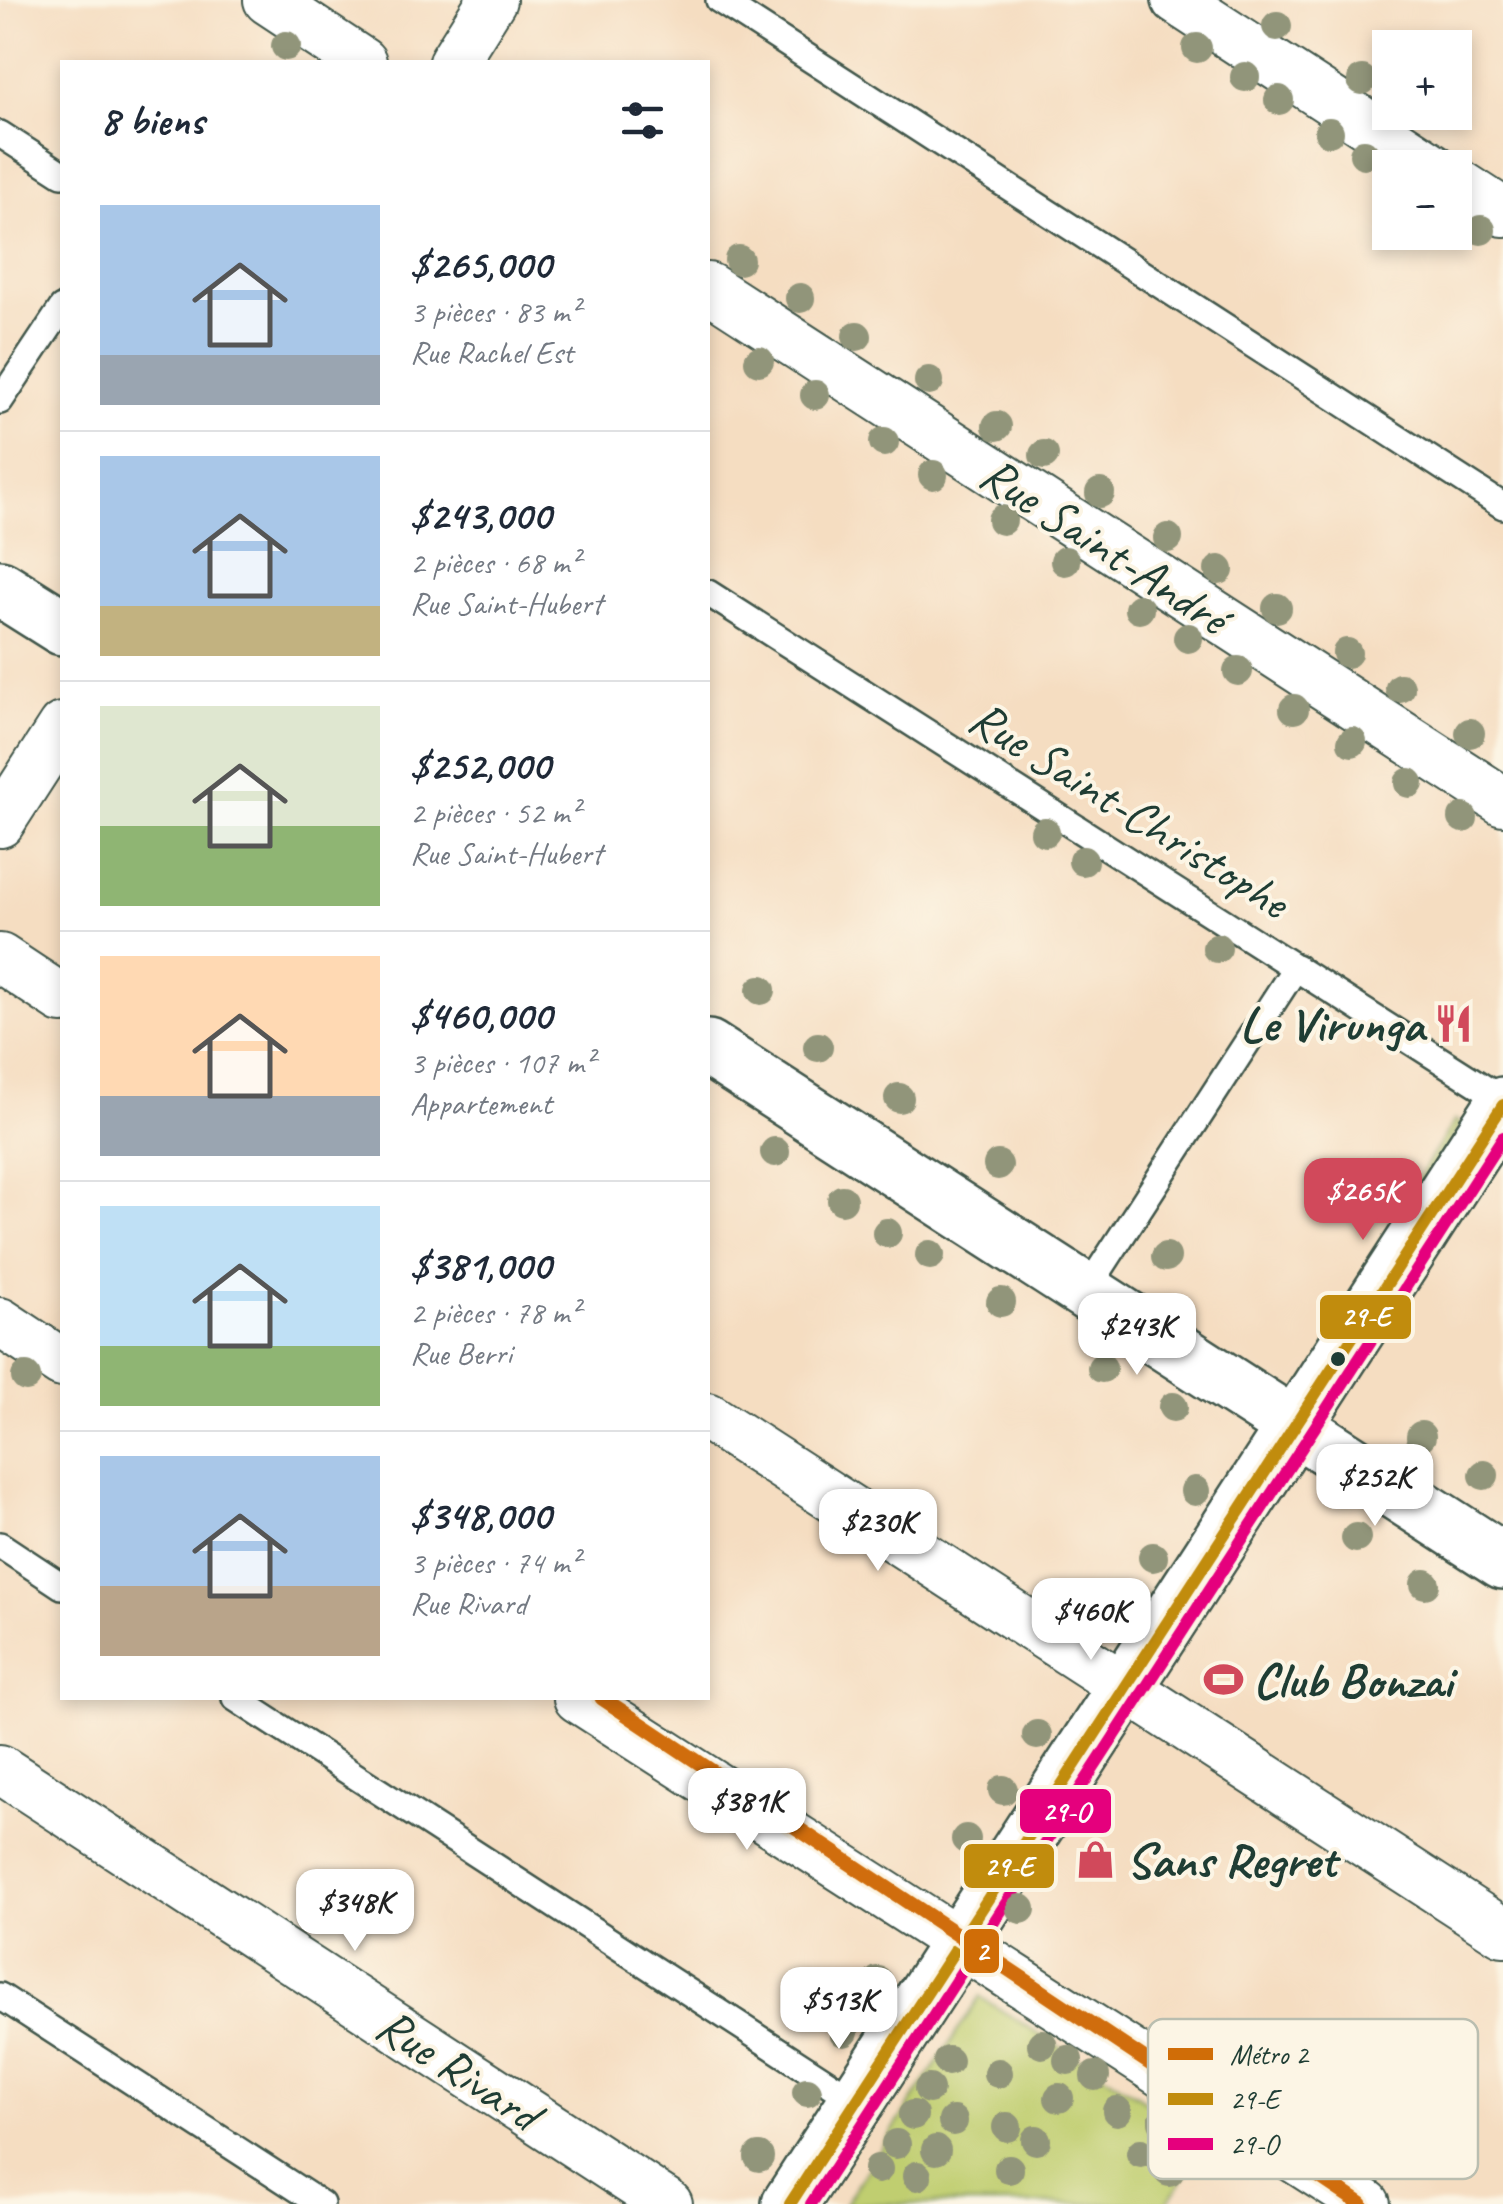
<!DOCTYPE html>
<html lang="fr">
<meta charset="utf-8">
<style>
body{margin:0;font-family:Caveat,sans-serif;background:#f6f6f7;color:#1f2937;height:100vh;display:flex;flex-direction:column;font-size:38px;white-space:nowrap}
*{box-sizing:border-box;margin:0}
p{font-size:32px;color:#747a83}
.icon{flex:none;width:55px;height:55px;fill:none;stroke:currentColor;stroke-width:2;stroke-linecap:round;stroke-linejoin:round}
.map{position:relative;flex:1;overflow:hidden}
.details{position:absolute;left:60px;top:60px;width:650px;height:1640px;display:flex;flex-direction:column;background:#fff;border-radius:0px;box-shadow:0 5px 15px #0003}
.details>*{flex:none}
.controls{position:absolute;left:1372px;top:30px;display:grid;gap:20px}
.controls a{display:grid;place-items:center;width:100px;height:100px;border-radius:0px;background:#fff;box-shadow:0 5px 15px #0003;font-size:50px}
.price{position:absolute;translate:-50% -85px;padding:0 22px;border-radius:20px;background:#fff;color:#222;font-size:32px;line-height:65px;filter:drop-shadow(0 2px 5px #0008)}
.price::after{content:'';position:absolute;left:50%;top:60px;width:30px;height:22px;margin-left:-15px;background:inherit;clip-path:polygon(0 0,100% 0,50% 100%)}
.price.on{background:#d1495b;color:#fff}
ul{padding:0;list-style:none}
li{display:flex;align-items:center;gap:30px;height:250px;padding:0 40px}
li+li{border-top:2px solid #e0e1e3}
li span{display:grid;place-items:center;flex:none;width:280px;height:200px;border-radius:0px;color:#555}
li>.icon{margin-inline-start:auto}
span .icon{width:120px;height:120px;fill:#fffc;stroke-width:1}
li b{font-size:42px}
h2{display:flex;justify-content:space-between;align-items:center;height:120px;padding:0 40px;font-size:42px}
.map>svg:first-child{display:block}
</style>
<div class="map">
<svg width="1503" height="2204" viewBox="0 0 1503 2204">
<rect width="100%" height="100%" fill="#fcf5e5"/>
<filter id="ink" filterUnits="userSpaceOnUse"><feTurbulence type="fractalNoise" baseFrequency=".01" numOctaves="2"/><feDisplacementMap in="SourceGraphic" scale="20" xChannelSelector="R" yChannelSelector="G"/><feConvolveMatrix kernelMatrix="1 2 1 2 8 2 1 2 1" color-interpolation-filters="sRGB"/></filter>
<filter id="wash" filterUnits="userSpaceOnUse"><feTurbulence type="fractalNoise" baseFrequency=".0048" numOctaves="4" result="noise"/><feDisplacementMap in="SourceGraphic" scale="40" xChannelSelector="R" yChannelSelector="G"/><feGaussianBlur stdDeviation="2.25" result="paint"/><feColorMatrix in="noise" values="0 0 0 0 0 0 0 0 0 0 0 0 0 0 0 0 0 1.4 0 .05"/><feComposite in="paint" operator="in"/></filter>
<g filter="url(#wash)">
<rect width="100%" height="100%" fill="#f5ddc1"/>
<path fill="#c0ce70" stroke="#708652" stroke-width="2.5" d="M 1455,1120 L 1461,1125 L 1410,1205 L 1404,1201 Z
M 1219,1489 L 1225,1493 L 1125,1645 L 1119,1641 Z
M 980,1997 L 1207,2139 L 1167,2204 L 845,2204 Z"/>
</g>
<g filter="url(#ink)">
<g fill="none" stroke-linecap="round" stroke-linejoin="round">
<defs>
<path id="service" d="M 719,0 L 1503,506
M 0,134 L 62,174
M 0,401 L 62,308
M 708,593 L 1503,1100
M 1084,1294 L 1296,967
M 0,1545 L 62,1586
M 235,1698 L 858,2102
M 0,1996 L 321,2204"/>
<path id="minor" d="M 268,0 L 362,62
M 1176,0 L 1434,168
M 453,62 L 492,0
M 1455,181 L 1503,212
M 708,287 L 1503,801
M 0,823 L 62,727
M 0,958 L 62,999
M 0,1322 L 62,1363
M 708,1417 L 1503,1932
M 578,1698 L 1366,2204
M 0,1769 L 668,2204"/>
<path id="tertiary" d="M 0,588 L 62,627
M 708,1048 L 1503,1561"/>
<path id="secondary" d="M 790,2204 L 1503,1105"/>
</defs>
<use href="#service" stroke="#3f5549" stroke-width="30"/>
<use href="#minor" stroke="#3f5549" stroke-width="52"/>
<use href="#tertiary" stroke="#3f5549" stroke-width="60"/>
<use href="#secondary" stroke="#3f5549" stroke-width="60"/>
<use href="#service" stroke="#fff" stroke-width="25"/>
<use href="#minor" stroke="#fff" stroke-width="48"/>
<use href="#tertiary" stroke="#fff" stroke-width="55"/>
<use href="#secondary" stroke="#fff" stroke-width="55"/>
<defs>
<path id="bus-1" d="M 790,2204 L 1503,1105"/>
<path id="bus-2" d="M 811,2204 L 1503,1137"/>
</defs>
<use href="#bus-1" stroke="#fcf5e5" stroke-width="20"/>
<use href="#bus-2" stroke="#fcf5e5" stroke-width="20"/>
<use href="#bus-1" stroke="#c18c0d" stroke-width="12"/>
<use href="#bus-2" stroke="#e5007d" stroke-width="12"/>
<defs>
<path id="metro-1" d="M 602,1698 L 1361,2204"/>
</defs>
<use href="#metro-1" stroke="#fcf5e5" stroke-width="22"/>
<use href="#metro-1" stroke="#d06d07" stroke-width="15"/>
</g>
<g fill="#91957a">
<circle cx="1277" cy="26" r="15"/>
<circle cx="286" cy="46" r="15"/>
<circle cx="1197" cy="48" r="15"/>
<circle cx="1245" cy="77" r="15"/>
<circle cx="1362" cy="80" r="15"/>
<circle cx="1279" cy="100" r="15"/>
<circle cx="1329" cy="132" r="15"/>
<circle cx="1364" cy="154" r="15"/>
<circle cx="1481" cy="230" r="15"/>
<circle cx="739" cy="260" r="15"/>
<circle cx="800" cy="298" r="15"/>
<circle cx="857" cy="336" r="15"/>
<circle cx="759" cy="361" r="15"/>
<circle cx="929" cy="381" r="15"/>
<circle cx="815" cy="395" r="15"/>
<circle cx="997" cy="426" r="15"/>
<circle cx="884" cy="442" r="15"/>
<circle cx="1044" cy="455" r="15"/>
<circle cx="933" cy="475" r="15"/>
<circle cx="1100" cy="493" r="15"/>
<circle cx="1002" cy="520" r="15"/>
<circle cx="1168" cy="538" r="15"/>
<circle cx="1065" cy="561" r="15"/>
<circle cx="1219" cy="570" r="15"/>
<circle cx="1277" cy="608" r="15"/>
<circle cx="1139" cy="609" r="15"/>
<circle cx="1188" cy="638" r="15"/>
<circle cx="1347" cy="653" r="15"/>
<circle cx="1238" cy="671" r="15"/>
<circle cx="1400" cy="688" r="15"/>
<circle cx="1294" cy="709" r="15"/>
<circle cx="1470" cy="733" r="15"/>
<circle cx="1352" cy="742" r="15"/>
<circle cx="1409" cy="783" r="15"/>
<circle cx="1463" cy="818" r="15"/>
<circle cx="1045" cy="832" r="15"/>
<circle cx="1083" cy="861" r="15"/>
<circle cx="1217" cy="948" r="15"/>
<circle cx="761" cy="990" r="15"/>
<circle cx="818" cy="1047" r="15"/>
<circle cx="899" cy="1098" r="15"/>
<circle cx="775" cy="1152" r="15"/>
<circle cx="998" cy="1165" r="15"/>
<circle cx="842" cy="1200" r="15"/>
<circle cx="887" cy="1233" r="15"/>
<circle cx="930" cy="1255" r="15"/>
<circle cx="1166" cy="1257" r="15"/>
<circle cx="1001" cy="1302" r="15"/>
<circle cx="1102" cy="1368" r="15"/>
<circle cx="26" cy="1377" r="15"/>
<circle cx="1173" cy="1407" r="15"/>
<circle cx="1421" cy="1436" r="15"/>
<circle cx="1484" cy="1475" r="15"/>
<circle cx="1195" cy="1491" r="15"/>
<circle cx="1356" cy="1538" r="15"/>
<circle cx="1153" cy="1557" r="15"/>
<circle cx="1425" cy="1584" r="15"/>
<circle cx="1115" cy="1619" r="15"/>
<circle cx="1037" cy="1735" r="15"/>
<circle cx="1003" cy="1790" r="15"/>
<circle cx="966" cy="1839" r="15"/>
<circle cx="1021" cy="1909" r="15"/>
<circle cx="878" cy="1981" r="15"/>
<circle cx="844" cy="2032" r="15"/>
<circle cx="1042" cy="2044" r="15"/>
<circle cx="1068" cy="2060" r="15"/>
<circle cx="948" cy="2061" r="15"/>
<circle cx="998" cy="2073" r="15"/>
<circle cx="1095" cy="2076" r="15"/>
<circle cx="929" cy="2089" r="15"/>
<circle cx="807" cy="2092" r="15"/>
<circle cx="1059" cy="2098" r="15"/>
<circle cx="1117" cy="2111" r="15"/>
<circle cx="913" cy="2115" r="15"/>
<circle cx="953" cy="2121" r="15"/>
<circle cx="1163" cy="2121" r="15"/>
<circle cx="1007" cy="2127" r="15"/>
<circle cx="1036" cy="2140" r="15"/>
<circle cx="896" cy="2144" r="15"/>
<circle cx="936" cy="2150" r="15"/>
<circle cx="1141" cy="2153" r="15"/>
<circle cx="759" cy="2157" r="15"/>
<circle cx="878" cy="2169" r="15"/>
<circle cx="1009" cy="2169" r="15"/>
<circle cx="1169" cy="2172" r="15"/>
<circle cx="917" cy="2176" r="15"/>
</g>
</g>
<defs>
<symbol id="restaurant-bare" viewBox="-9 -9 18 18"><path d="M-5-6h1v4h1v-4h1v4h1v-4h1v5L-1.5 .5V6h-2V.5L-5-1ZM5-6V6H3V1.5H1.5Q1.5-4 5-6Z" fill="#d1495b" stroke="#fcf5e5" stroke-width="2.5" paint-order="stroke"/></symbol>
<symbol id="stadium-bare" viewBox="-9 -9 18 18"><path d="M0-5a6.5 5 0 1 0 0 10a6.5 5 0 1 0 0-10ZM-3.5-1.8h7v3.6h-7Z" fill="#d1495b" stroke="#fcf5e5" stroke-width="2.5" paint-order="stroke"/></symbol>
<symbol id="shop-bare" viewBox="-9 -9 18 18"><path d="M-5-2.5h2.3a2.7 3.5 0 0 1 5.4 0H5L5.5 6h-11ZM-1.5-2.5h3a1.5 2.3 0 0 0-3 0Z" fill="#d1495b" stroke="#fcf5e5" stroke-width="2.5" paint-order="stroke"/></symbol>
</defs>
<g fill-rule="evenodd">
<use href="#restaurant-bare" x="1426" y="996" width="55" height="55"/>
<use href="#stadium-bare" x="1196" y="1652" width="55" height="55"/>
<use href="#shop-bare" x="1068" y="1832" width="55" height="55"/>
</g>
<circle fill="#1f3d34" stroke="#fcf5e5" stroke-width="4" cx="1338" cy="1359" r="9"/>
<g text-anchor="middle" stroke-width="8" stroke-linejoin="round" paint-order="stroke">
<g font-size="50" fill="#1f3d34" stroke="#fcf5e5">
<text transform="translate(1105 544) rotate(33)" y="18">Rue Saint-André</text>
<text transform="translate(1130 808) rotate(32)" y="18">Rue Saint-Christophe</text>
<text transform="translate(459 2068) rotate(33)" y="18">Rue Rivard</text>
</g>
<g font-size="50" font-weight="bold" fill="#1f3d34" stroke="#fcf5e5" text-anchor="start">
<text x="1424" y="1041" text-anchor="end">Le Virunga</text>
<text x="1253" y="1697">Club Bonzai</text>
<text x="1126" y="1877">Sans Regret</text>
</g>
</g>
<rect x="1148" y="2019" width="330" height="160" rx="15" fill="#fcf5e5" stroke="#babeb0" stroke-width="2.5"/>
<rect x="1168" y="2048" width="45" height="12" fill="#d06d07"/>
<rect x="1168" y="2093" width="45" height="12" fill="#c18c0d"/>
<rect x="1168" y="2138" width="45" height="12" fill="#e5007d"/>
<g font-size="28" fill="#1f3d34">
<text x="1230" y="2064">Métro 2</text>
<text x="1230" y="2109">29-E</text>
<text x="1230" y="2154">29-O</text>
</g>
<g stroke="#fcf5e5" stroke-width="4">
<rect x="1318" y="1293" width="95" height="48" rx="10" fill="#c18c0d"/>
<rect x="1018" y="1787" width="95" height="48" rx="10" fill="#e5007d"/>
<rect x="962" y="1842" width="94" height="48" rx="10" fill="#c18c0d"/>
<rect x="962" y="1927" width="39" height="48" rx="10" fill="#d06d07"/>
</g>
<g font-size="28" text-anchor="middle" font-weight="bold" fill="#fff">
<text x="1366" y="1326">29-E</text>
<text x="1066" y="1821">29-O</text>
<text x="1009" y="1876">29-E</text>
<text x="982" y="1961">2</text>
</g>
</svg>
<div class="controls">
<a>+</a>
<a>−</a>
</div>
<b class="price on" style="left:1363px;top:1243px">$265K</b>
<b class="price" style="left:1137px;top:1378px">$243K</b>
<b class="price" style="left:1375px;top:1529px">$252K</b>
<b class="price" style="left:878px;top:1574px">$230K</b>
<b class="price" style="left:1091px;top:1663px">$460K</b>
<b class="price" style="left:747px;top:1853px">$381K</b>
<b class="price" style="left:355px;top:1954px">$348K</b>
<b class="price" style="left:839px;top:2052px">$513K</b>
<section class="details">
<h2>8 biens<svg class="icon" aria-label="filters" viewBox="0 0 24 24"><path d="M4 7h16M4 17h16"/><circle cx="9" cy="7" r="2"/><circle cx="15" cy="17" r="2"/></svg></h2>
<ul>
<li><span style="background:linear-gradient(#a9c7e8 75%,#9aa5b1 0)"><svg class="icon" aria-label="home" viewBox="0 0 24 24"><path d="M3 11l9-7 9 7M6 9v11h12V9"/></svg></span><div><b>$265,000</b><p>3 pièces · 83 m²</p><p>Rue Rachel Est</p></div></li>
<li><span style="background:linear-gradient(#a9c7e8 75%,#c2b280 0)"><svg class="icon" aria-label="home" viewBox="0 0 24 24"><path d="M3 11l9-7 9 7M6 9v11h12V9"/></svg></span><div><b>$243,000</b><p>2 pièces · 68 m²</p><p>Rue Saint-Hubert</p></div></li>
<li><span style="background:linear-gradient(#dfe7d0 60%,#8fb573 0)"><svg class="icon" aria-label="home" viewBox="0 0 24 24"><path d="M3 11l9-7 9 7M6 9v11h12V9"/></svg></span><div><b>$252,000</b><p>2 pièces · 52 m²</p><p>Rue Saint-Hubert</p></div></li>
<li><span style="background:linear-gradient(#ffd9b3 70%,#9aa5b1 0)"><svg class="icon" aria-label="home" viewBox="0 0 24 24"><path d="M3 11l9-7 9 7M6 9v11h12V9"/></svg></span><div><b>$460,000</b><p>3 pièces · 107 m²</p><p>Appartement</p></div></li>
<li><span style="background:linear-gradient(#bfe0f5 70%,#8fb573 0)"><svg class="icon" aria-label="home" viewBox="0 0 24 24"><path d="M3 11l9-7 9 7M6 9v11h12V9"/></svg></span><div><b>$381,000</b><p>2 pièces · 78 m²</p><p>Rue Berri</p></div></li>
<li><span style="background:linear-gradient(#a9c7e8 65%,#b9a48a 0)"><svg class="icon" aria-label="home" viewBox="0 0 24 24"><path d="M3 11l9-7 9 7M6 9v11h12V9"/></svg></span><div><b>$348,000</b><p>3 pièces · 74 m²</p><p>Rue Rivard</p></div></li>
</ul>
</section>
</div>
